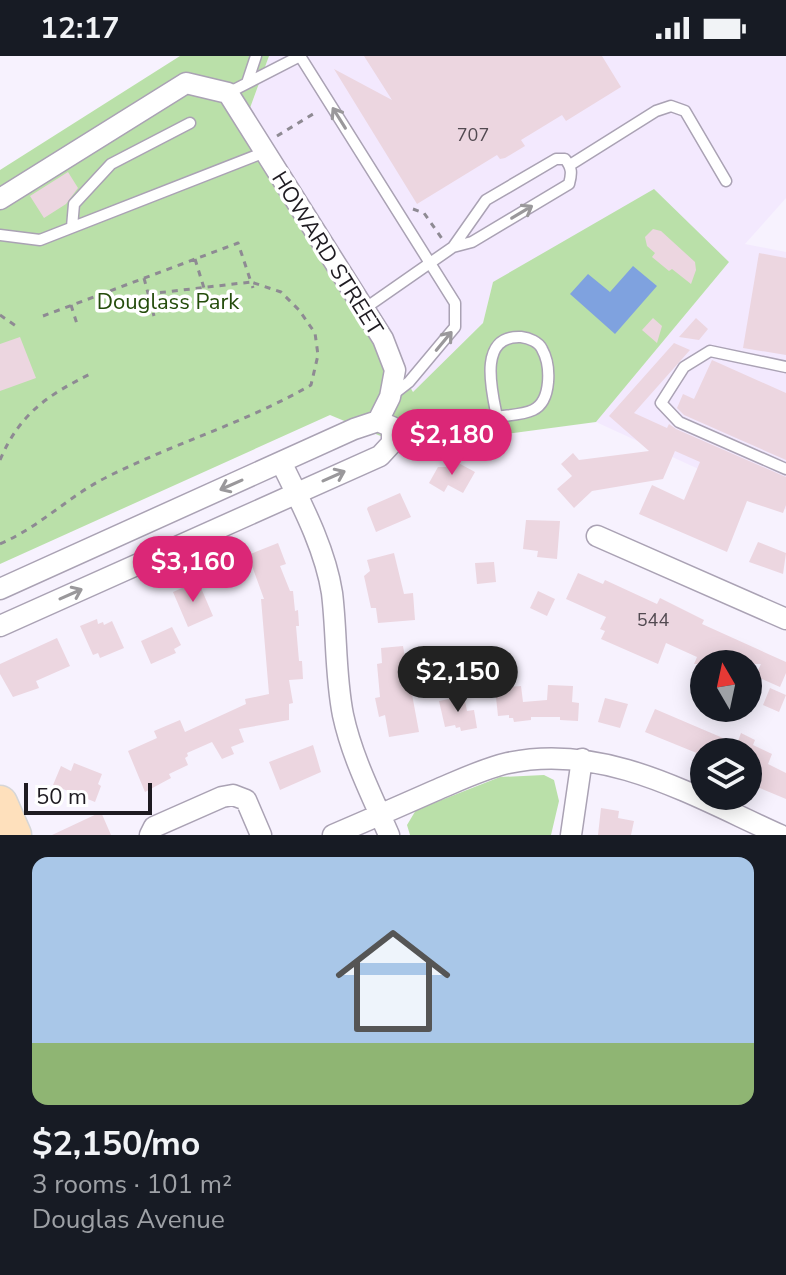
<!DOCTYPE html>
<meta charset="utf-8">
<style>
body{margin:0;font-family:"Nunito Sans",sans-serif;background:#242831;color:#f1f3f6;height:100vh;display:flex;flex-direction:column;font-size:30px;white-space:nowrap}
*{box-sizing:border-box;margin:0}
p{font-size:26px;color:#9ea1a6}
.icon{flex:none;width:44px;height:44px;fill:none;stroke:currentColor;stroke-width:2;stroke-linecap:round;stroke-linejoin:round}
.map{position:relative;height:779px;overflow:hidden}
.details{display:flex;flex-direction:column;background:#171b24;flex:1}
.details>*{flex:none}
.needle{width:52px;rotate:351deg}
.buttons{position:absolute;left:690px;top:594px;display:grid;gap:16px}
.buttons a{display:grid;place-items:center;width:72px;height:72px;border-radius:50%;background:#171b24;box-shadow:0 4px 20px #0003;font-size:40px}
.scale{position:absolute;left:24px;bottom:20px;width:128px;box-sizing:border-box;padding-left:8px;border:4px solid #1e1b21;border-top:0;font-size:22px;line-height:28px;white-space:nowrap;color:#1e1b21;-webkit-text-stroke:6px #fff;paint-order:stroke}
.price{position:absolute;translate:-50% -68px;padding:0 18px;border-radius:28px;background:#db2777;color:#fff;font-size:26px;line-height:52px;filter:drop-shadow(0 2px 4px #0008)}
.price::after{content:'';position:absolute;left:50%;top:48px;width:24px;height:18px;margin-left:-12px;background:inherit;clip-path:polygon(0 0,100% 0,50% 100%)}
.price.current{background:#222;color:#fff}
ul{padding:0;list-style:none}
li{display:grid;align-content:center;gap:16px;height:424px;padding:0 32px}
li+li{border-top:2px solid #363941}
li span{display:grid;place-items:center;height:248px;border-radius:16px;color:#555}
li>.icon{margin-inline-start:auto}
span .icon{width:144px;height:144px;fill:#fffc;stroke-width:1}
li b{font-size:34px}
.status{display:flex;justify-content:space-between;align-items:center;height:56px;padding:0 40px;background:#171b24;direction:ltr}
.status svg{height:22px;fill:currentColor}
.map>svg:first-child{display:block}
</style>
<div class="status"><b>12:17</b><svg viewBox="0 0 49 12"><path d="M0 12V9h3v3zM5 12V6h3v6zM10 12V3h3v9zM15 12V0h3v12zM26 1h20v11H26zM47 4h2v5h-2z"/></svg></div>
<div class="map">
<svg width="786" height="779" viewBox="0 0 786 779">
<rect width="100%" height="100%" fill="#f7f2fe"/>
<path fill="#f3e9fe" d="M 269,0 L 786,0 L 786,142 L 745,188 L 786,196 L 786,453 L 596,366 L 729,206 L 493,226 L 483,267 L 414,336 L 250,52 Z"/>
<path fill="#bae0a9" d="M 180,0 L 269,0 L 250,52 L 413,336 L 483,267 L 493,226 L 654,133 L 729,206 L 596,366 L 407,391 L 330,359 L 0,508 L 0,114 Z
M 544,719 L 554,724 L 559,745 L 551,779 L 410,779 L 407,769 L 416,754 L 500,721 Z"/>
<path fill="#7fa2df" d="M 633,210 L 657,230 L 615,278 L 570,238 L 588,218 L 610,236 Z"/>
<path fill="#ecd6e0" d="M 364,0 L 602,0 L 621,31 L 566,65 L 562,59 L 521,84 L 525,90 L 505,102 L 500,103 L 497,99 L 417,148 L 334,13 L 392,44 Z
M 68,116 L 78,132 L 66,148 L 44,162 L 30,140 Z
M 653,173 L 661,175 L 695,206 L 696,214 L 691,228 L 672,213 L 669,215 L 652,201 L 655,197 L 647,190 L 645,181 Z
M 759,197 L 786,202 L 786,299 L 743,292 Z
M 653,262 L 662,270 L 657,287 L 642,274 Z
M 696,262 L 708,273 L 699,284 L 679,281 Z
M 20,281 L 36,322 L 0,335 L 0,288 Z
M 674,287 L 690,294 L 634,357 L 667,372 L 669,368 L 676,373 L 786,421 L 786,449 L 783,457 L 747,445 L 727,496 L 639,458 L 652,429 L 684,444 L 700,406 L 675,395 L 663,423 L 592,435 L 574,452 L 557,433 L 572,420 L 561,408 L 573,397 L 579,404 L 649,395 L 609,360 Z
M 712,304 L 786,337 L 786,404 L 684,359 L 677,352 L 683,338 L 694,343 Z
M 451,403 L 475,416 L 463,437 L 448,429 L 444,436 L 429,427 L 438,411 L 446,411 Z
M 400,437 L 411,461 L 376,476 L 367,453 L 368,451 Z
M 526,464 L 560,465 L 557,503 L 537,501 L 538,495 L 523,493 Z
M 758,486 L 786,497 L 783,518 L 749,506 Z
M 278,487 L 286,508 L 280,510 L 290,535 L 293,535 L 295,555 L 298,554 L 299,570 L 296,570 L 299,605 L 302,605 L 303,623 L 289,624 L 293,647 L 289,648 L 289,664 L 239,673 L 244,686 L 231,691 L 234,698 L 222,703 L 212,686 L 187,697 L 188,700 L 185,702 L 188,709 L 169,718 L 171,722 L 145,736 L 128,695 L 157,682 L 154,675 L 180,664 L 185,676 L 246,648 L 245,643 L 269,638 L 261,543 L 264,543 L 248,499 Z
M 394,497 L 404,538 L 413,537 L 415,564 L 378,567 L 376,552 L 371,552 L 364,520 L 370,515 L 367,504 Z
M 494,506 L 496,526 L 477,528 L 475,507 Z
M 578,517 L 603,528 L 605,524 L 657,548 L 660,542 L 704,564 L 702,568 L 786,606 L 786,617 L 780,631 L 755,620 L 761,608 L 694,608 L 697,601 L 666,587 L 658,608 L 601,583 L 605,575 L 600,573 L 606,561 L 566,543 Z
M 198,525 L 213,560 L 188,571 L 173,536 Z
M 538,535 L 555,543 L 547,560 L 530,552 Z
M 97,563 L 98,568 L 103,566 L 104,569 L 112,565 L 124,592 L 100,602 L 98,597 L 93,599 L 80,570 Z
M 172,571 L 181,589 L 174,593 L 176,597 L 151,608 L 141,585 Z
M 57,582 L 70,610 L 36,625 L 39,632 L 13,641 L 0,618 L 0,608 Z
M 403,590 L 419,676 L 389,681 L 385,659 L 379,661 L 375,642 L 380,641 L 377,608 L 382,607 L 381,592 Z
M 548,629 L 573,630 L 572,646 L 579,647 L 578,665 L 560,664 L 560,661 L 531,661 L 531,664 L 514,666 L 513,662 L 509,662 L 509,659 L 498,660 L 495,632 L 521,630 L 523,646 L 547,644 Z
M 770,632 L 786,639 L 779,656 L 763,649 Z
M 464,640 L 467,655 L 474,654 L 477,672 L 461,675 L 460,671 L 456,672 L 455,669 L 445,671 L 439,645 Z
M 605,642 L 628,648 L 620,672 L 598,666 Z
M 655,653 L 737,688 L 741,677 L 755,684 L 753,689 L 772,698 L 768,708 L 786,717 L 786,743 L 748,727 L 748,696 L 704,696 L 704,700 L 645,676 Z
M 313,689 L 321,716 L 280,734 L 269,706 Z
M 74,707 L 102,718 L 98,728 L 101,730 L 95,746 L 53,729 L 61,710 L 71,715 Z
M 601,752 L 619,755 L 618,762 L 634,765 L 631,779 L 598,779 Z
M 101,756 L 111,779 L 52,779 Z"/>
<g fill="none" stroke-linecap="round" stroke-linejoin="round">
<defs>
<path id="lane" d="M 300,0 L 455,247 L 455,271 L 409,326 L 391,340
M 247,27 L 256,0
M 228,37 L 300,0
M 570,109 L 656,55 L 671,50 L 685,55 L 726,125
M 72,171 L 74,148 L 111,108 L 190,67
M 0,179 L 40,184 L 265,96
M 364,253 L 453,191 L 472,186 L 569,128 C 572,117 572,112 565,103 L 556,103 L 486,144 L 453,191
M 786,311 L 710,295 L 684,311 L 661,347 L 679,366 L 786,413
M 392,381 C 427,374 462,368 496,361 C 507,359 523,359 533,354 C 552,345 551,309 542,293 C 539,286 529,282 521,281 C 477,279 492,336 497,361"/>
<path id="street" d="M 0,143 L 186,27 L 228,37 L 383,283 L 395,314 L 390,341 L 378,365
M 281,406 C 301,447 325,492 332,537 C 337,578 335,619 343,659 C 352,701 372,740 389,779
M 597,480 L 786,563
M 0,533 L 354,373 L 378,365 L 392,371 L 392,387 L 380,400 L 0,570
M 150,779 L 154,771 L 222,741 L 233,739 L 246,744 L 261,779
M 333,779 C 366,765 400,750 434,735 C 458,725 482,713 508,707 C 605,686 695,741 780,779
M 571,779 L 582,703"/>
<path id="primary" d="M 0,747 L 14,779"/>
</defs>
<use href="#lane" stroke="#aaa2b4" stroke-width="13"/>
<use href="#street" stroke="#aaa2b4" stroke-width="23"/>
<use href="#primary" stroke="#d6d6d7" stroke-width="37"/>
<path stroke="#8e8a93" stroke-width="3" stroke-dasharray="6 6" stroke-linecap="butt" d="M 277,80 L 318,55
M 413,153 L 424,157 L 443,184
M 195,203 L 208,245
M 144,222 L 154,260
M 148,238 L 251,226 L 253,232
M 71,249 L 77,268
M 0,259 L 19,272
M 0,404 C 20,357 48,339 92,317
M 0,488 C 43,469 68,440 109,420 C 175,387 247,366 311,329 L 318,299 L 315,277 L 299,254 L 281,236 L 251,226 L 238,187 L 43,260"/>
<use href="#lane" stroke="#fff" stroke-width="10"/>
<use href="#street" stroke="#fff" stroke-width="20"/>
<use href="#primary" stroke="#fee0bc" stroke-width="34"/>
</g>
<defs><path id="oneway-shaft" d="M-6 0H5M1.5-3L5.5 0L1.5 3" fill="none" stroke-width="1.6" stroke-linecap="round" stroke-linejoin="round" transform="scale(2)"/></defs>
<g stroke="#9a989b">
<use href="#oneway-shaft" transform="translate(339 62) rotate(-122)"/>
<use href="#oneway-shaft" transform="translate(522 156) rotate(-31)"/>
<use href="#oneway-shaft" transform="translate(444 285) rotate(-50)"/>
<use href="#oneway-shaft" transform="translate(334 420) rotate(-24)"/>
<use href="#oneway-shaft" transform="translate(231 429) rotate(156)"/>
<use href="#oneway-shaft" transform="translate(71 538) rotate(-24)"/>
</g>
<g text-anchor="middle" stroke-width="7" stroke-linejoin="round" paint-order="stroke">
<g font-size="18" fill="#524a51">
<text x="473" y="85">707</text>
<text x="653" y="570">544</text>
</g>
<g font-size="22" fill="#1e1b21" stroke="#fff">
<text transform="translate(328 197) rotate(58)" y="8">HOWARD STREET</text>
</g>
<g font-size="22" fill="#244c0b" stroke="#fff">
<text x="168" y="253">Douglass Park</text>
</g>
</g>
</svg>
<div class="buttons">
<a><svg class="needle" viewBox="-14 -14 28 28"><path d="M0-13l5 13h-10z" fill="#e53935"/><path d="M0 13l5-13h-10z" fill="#9ea1a6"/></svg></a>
<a><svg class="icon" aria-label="layers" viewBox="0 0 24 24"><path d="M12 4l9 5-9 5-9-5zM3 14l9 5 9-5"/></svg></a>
</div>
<div class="scale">50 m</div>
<b class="price" style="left:452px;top:421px">$2,180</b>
<b class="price" style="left:193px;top:548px">$3,160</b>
<b class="price current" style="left:458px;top:658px">$2,150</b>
</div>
<section class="details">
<ul>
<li><span style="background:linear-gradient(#a9c7e8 75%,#8fb573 0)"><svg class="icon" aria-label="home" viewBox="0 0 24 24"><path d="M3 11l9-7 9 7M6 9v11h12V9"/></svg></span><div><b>$2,150/mo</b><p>3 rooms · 101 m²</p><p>Douglas Avenue</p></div></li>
</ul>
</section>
